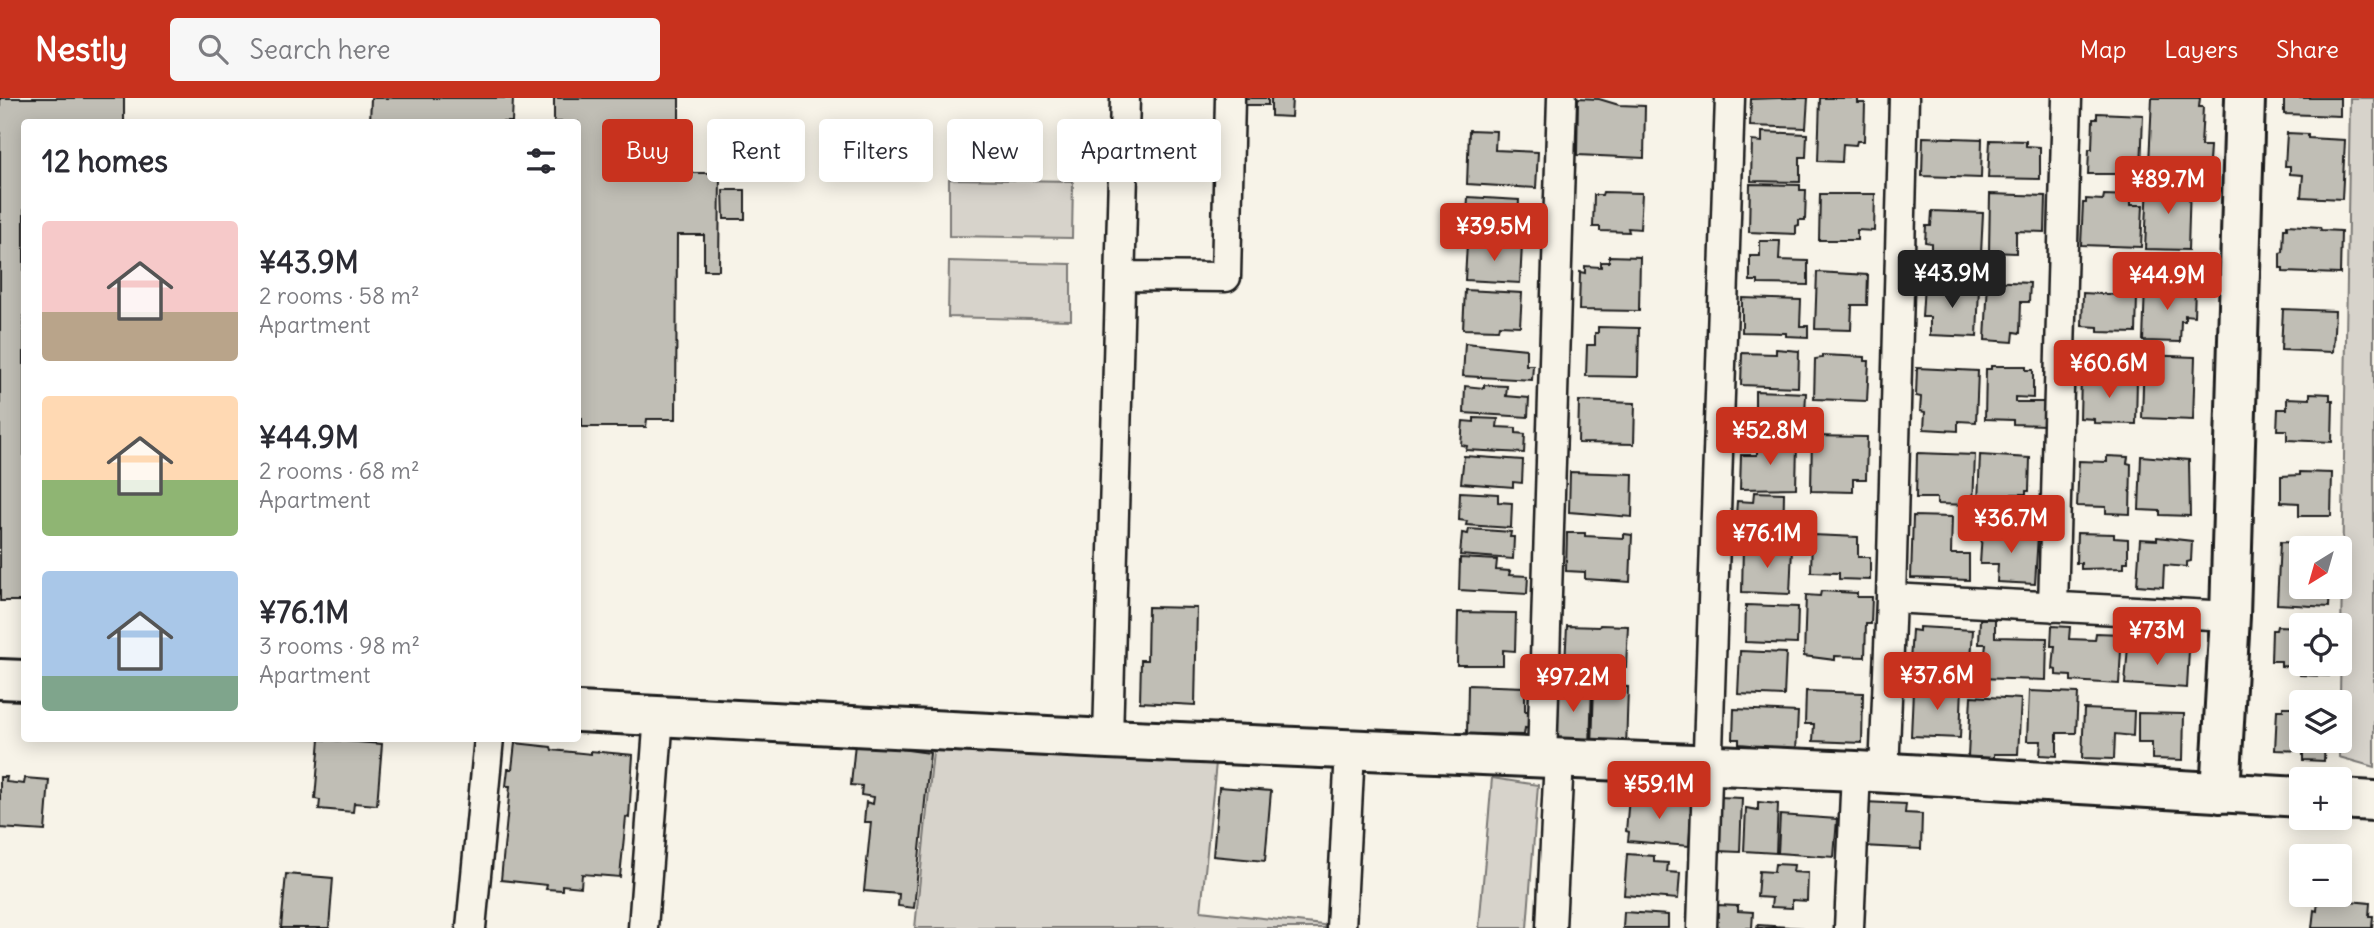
<!DOCTYPE html>
<meta charset="utf-8">
<style>
body{margin:0;font-family:Delius,sans-serif;background:#f7f7f7;color:#2b2b33;height:100vh;display:flex;flex-direction:column;font-size:26px;white-space:nowrap}
*{box-sizing:border-box;margin:0}
p{font-size:23px;color:#7c7c81}
.icon{flex:none;width:38px;height:38px;fill:none;stroke:currentColor;stroke-width:2;stroke-linecap:round;stroke-linejoin:round}
.map{position:relative;flex:1;overflow:hidden}
.panel{position:absolute;left:21px;top:21px;width:560px;height:623px;display:flex;flex-direction:column;background:#fff;border-radius:7px;box-shadow:0 4px 18px #0003}
.panel>*{flex:none}
.hud{position:absolute;left:602px;top:21px;width:665px;height:63px;display:flex;gap:14px}
.needle{width:46px;rotate:217deg}
.controls{position:absolute;left:2289px;top:438px;display:grid;gap:14px}
.controls a{display:grid;place-items:center;width:63px;height:63px;border-radius:7px;background:#fff;box-shadow:0 4px 18px #0003;font-size:35px}
.price{position:absolute;translate:-50% -60px;padding:0 16px;border-radius:7px;background:#c8321e;color:#fff;font-size:23px;line-height:46px;filter:drop-shadow(0 2px 4px #0008)}
.price::after{content:'';position:absolute;left:50%;top:42px;width:21px;height:16px;margin-left:-10px;background:inherit;clip-path:polygon(0 0,100% 0,50% 100%)}
.price.active{background:#222;color:#fff}
ul{padding:0;list-style:none}
li{display:flex;align-items:center;gap:21px;height:175px;padding:0 21px}
li span{display:grid;place-items:center;flex:none;width:196px;height:140px;border-radius:7px;color:#555}
li>.icon{margin-inline-start:auto}
span .icon{width:84px;height:84px;fill:#fffc;stroke-width:1}
li b{font-size:30px}
h2{display:flex;justify-content:space-between;align-items:center;height:84px;padding:0 21px;font-size:30px}
.tag{padding:0 24px;border-radius:7px;background:#fff;box-shadow:0 4px 18px #0003;font-size:24px;line-height:63px}
.tag.active{background:#c8321e;color:#fff}
header{display:flex;align-items:center;gap:42px;box-sizing:border-box;height:98px;padding:0 35px;background:#c8321e;color:#fff}
header strong{font-size:33px}
nav{display:flex;gap:38px;margin-inline-start:auto;font-size:24px}
.search{width:490px;height:63px;background:#f7f7f7;display:flex;align-items:center;gap:18px;box-sizing:border-box;padding:0 24px;border-radius:7px;color:#7c7c81;font-size:26px}
.map>svg:first-child{display:block}
</style>
<header>
<strong>Nestly</strong>
<div class="search"><svg class="icon" aria-label="search" viewBox="0 0 24 24"><circle cx="10" cy="10" r="6"/><path d="M15 15l6 6"/></svg>Search here</div>
<nav><a>Map</a><a>Layers</a><a>Share</a></nav>
</header>
<div class="map">
<svg width="2374" height="830" viewBox="0 0 2374 830">
<rect width="100%" height="100%" fill="#f7f3e8"/>
<filter id="ink" filterUnits="userSpaceOnUse"><feTurbulence type="fractalNoise" baseFrequency=".0143" numOctaves="2"/><feDisplacementMap in="SourceGraphic" scale="14" xChannelSelector="R" yChannelSelector="G"/><feConvolveMatrix kernelMatrix="1 2 1 2 8 2 1 2 1" color-interpolation-filters="sRGB"/></filter>
<g filter="url(#ink)">
<path fill="#d7d3cb" stroke="#7a7874" stroke-width="2" d="M 2350,0 L 2374,0 L 2374,669 L 2339,659 Z
M 949,81 L 1073,83 L 1072,140 L 949,138 Z
M 949,163 L 1071,166 L 1071,222 L 948,219 Z
M 934,644 L 1216,665 L 1201,813 L 1323,827 L 1329,830 L 915,830 Z
M 1492,680 L 1538,687 L 1527,830 L 1479,830 Z"/>
<path fill="#c0beb5" stroke="#1c1c1c" stroke-width="2" d="M 0,0 L 124,0 L 124,24 L 24,24 L 24,503 L 0,503 Z
M 371,0 L 513,0 L 512,24 L 370,24 Z
M 554,0 L 679,0 L 679,41 L 690,41 L 690,75 L 720,75 L 719,172 L 704,172 L 704,137 L 677,137 L 676,321 L 647,321 L 646,329 L 582,329 L 582,321 L 578,321 L 578,24 L 554,24 Z
M 1244,0 L 1268,0 L 1268,7 L 1244,7 Z
M 1271,0 L 1292,0 L 1291,19 L 1271,18 Z
M 1578,0 L 1599,1 L 1619,7 L 1645,8 L 1644,60 L 1577,57 Z
M 1779,0 L 1808,0 L 1806,30 L 1750,28 L 1751,1 Z
M 1820,0 L 1858,0 L 1858,5 L 1865,5 L 1864,43 L 1857,43 L 1856,47 L 1843,46 L 1842,64 L 1818,63 Z
M 2152,0 L 2200,0 L 2199,9 L 2203,9 L 2201,48 L 2210,48 L 2209,64 L 2200,64 L 2200,68 L 2149,66 Z
M 2284,0 L 2340,0 L 2340,18 L 2284,16 Z
M 2097,15 L 2143,17 L 2141,72 L 2119,72 L 2119,76 L 2088,76 L 2089,51 L 2092,51 L 2093,21 L 2097,21 Z
M 1469,32 L 1496,33 L 1495,52 L 1538,54 L 1536,90 L 1467,86 Z
M 1762,34 L 1807,36 L 1806,59 L 1800,59 L 1800,84 L 1751,83 L 1752,43 L 1762,44 Z
M 2287,35 L 2308,36 L 2308,40 L 2345,42 L 2342,101 L 2301,99 L 2303,77 L 2290,76 L 2290,68 L 2285,68 Z
M 1923,39 L 1982,41 L 1981,80 L 1922,78 Z
M 1990,42 L 2026,43 L 2026,48 L 2040,49 L 2040,81 L 1988,80 Z
M 2148,84 L 2190,85 L 2188,152 L 2145,151 Z
M 1750,86 L 1800,87 L 1800,92 L 1806,92 L 1805,122 L 1799,122 L 1799,127 L 1796,128 L 1796,136 L 1749,134 Z
M 723,92 L 745,92 L 745,121 L 724,121 Z
M 1603,94 L 1642,95 L 1640,131 L 1628,130 L 1629,134 L 1600,133 L 1600,129 L 1593,129 L 1594,97 L 1602,97 Z
M 1820,96 L 1875,96 L 1874,133 L 1857,132 L 1857,142 L 1819,142 Z
M 1990,96 L 2046,98 L 2045,134 L 2016,133 L 2016,155 L 1989,154 Z
M 2104,97 L 2131,98 L 2131,107 L 2143,107 L 2141,149 L 2081,147 L 2083,105 L 2086,105 L 2086,101 L 2103,102 Z
M 1468,99 L 1519,102 L 1518,122 L 1525,123 L 1524,138 L 1466,135 Z
M 1932,113 L 1983,115 L 1981,156 L 1931,155 L 1931,145 L 1925,144 L 1926,128 L 1931,128 Z
M 2287,127 L 2320,129 L 2321,132 L 2341,133 L 2340,176 L 2283,174 L 2283,170 L 2280,170 L 2280,155 L 2283,154 L 2284,131 L 2287,131 Z
M 1760,143 L 1780,143 L 1779,162 L 1808,163 L 1808,187 L 1758,186 L 1758,183 L 1750,183 L 1750,158 L 1760,158 Z
M 1467,145 L 1522,147 L 1520,185 L 1465,182 Z
M 1609,158 L 1640,159 L 1639,213 L 1579,212 L 1580,174 L 1585,175 L 1585,168 L 1601,169 L 1601,164 L 1609,164 Z
M 1817,174 L 1868,177 L 1867,207 L 1852,207 L 1851,232 L 1815,231 Z
M 1988,183 L 2030,185 L 2029,204 L 2021,204 L 2020,235 L 2014,234 L 2013,244 L 1985,242 Z
M 1924,186 L 1979,189 L 1977,239 L 1930,237 L 1930,219 L 1922,219 Z
M 2145,188 L 2195,190 L 2194,218 L 2185,217 L 2185,223 L 2181,223 L 2180,244 L 2143,243 Z
M 1465,192 L 1522,195 L 1520,228 L 1499,227 L 1498,232 L 1463,231 Z
M 2083,195 L 2137,198 L 2136,235 L 2098,234 L 2098,229 L 2082,228 Z
M 1742,200 L 1801,202 L 1800,228 L 1808,228 L 1808,239 L 1786,238 L 1786,235 L 1742,234 Z
M 2283,211 L 2335,213 L 2333,254 L 2281,252 Z
M 1598,229 L 1639,230 L 1638,279 L 1586,278 L 1587,247 L 1595,247 L 1595,235 L 1598,235 Z
M 1465,245 L 1526,251 L 1526,267 L 1533,267 L 1532,282 L 1463,278 Z
M 1776,251 L 1799,253 L 1798,289 L 1741,287 L 1742,255 L 1776,256 Z
M 1822,257 L 1865,259 L 1865,263 L 1869,263 L 1867,303 L 1814,301 L 1815,261 L 1822,260 Z
M 2144,257 L 2195,259 L 2193,322 L 2142,320 Z
M 1991,268 L 2026,268 L 2026,272 L 2033,272 L 2033,300 L 2015,299 L 2015,304 L 2045,304 L 2044,327 L 2013,326 L 2013,322 L 1985,321 L 1986,271 L 1991,271 Z
M 1917,270 L 1978,273 L 1976,324 L 1958,323 L 1958,333 L 1924,331 L 1925,314 L 1920,313 L 1921,299 L 1916,298 Z
M 2081,278 L 2137,280 L 2136,326 L 2094,325 L 2094,321 L 2080,320 Z
M 1484,287 L 1507,288 L 1506,298 L 1529,300 L 1528,319 L 1464,315 L 1465,288 L 1484,290 Z
M 1755,293 L 1806,295 L 1804,341 L 1758,340 L 1758,324 L 1755,324 Z
M 2310,295 L 2330,296 L 2330,302 L 2333,302 L 2332,344 L 2287,342 L 2287,332 L 2277,332 L 2278,311 L 2287,311 L 2287,300 L 2310,301 Z
M 1579,303 L 1635,305 L 1634,346 L 1578,345 Z
M 1474,320 L 1498,321 L 1497,329 L 1516,330 L 1516,335 L 1525,336 L 1524,355 L 1466,352 L 1467,348 L 1461,347 L 1463,323 L 1474,324 Z
M 1812,338 L 1867,339 L 1866,381 L 1853,381 L 1853,394 L 1811,393 Z
M 1757,344 L 1797,346 L 1796,390 L 1740,391 L 1741,357 L 1757,357 Z
M 1917,355 L 1975,357 L 1973,407 L 1937,406 L 1937,400 L 1916,400 Z
M 1980,357 L 2030,360 L 2029,393 L 2026,393 L 2026,396 L 2012,396 L 2012,405 L 1978,404 Z
M 1464,358 L 1523,362 L 1522,385 L 1513,384 L 1513,389 L 1461,385 Z
M 2107,358 L 2128,359 L 2127,365 L 2131,366 L 2130,416 L 2106,415 L 2106,409 L 2077,408 L 2079,363 L 2107,364 Z
M 2141,358 L 2189,362 L 2190,418 L 2160,417 L 2160,413 L 2139,412 Z
M 1570,374 L 1633,376 L 1632,419 L 1569,414 Z
M 2300,374 L 2332,375 L 2331,418 L 2299,418 L 2299,405 L 2281,404 L 2281,378 L 2300,377 Z
M 1460,394 L 1498,396 L 1498,404 L 1512,405 L 1511,430 L 1466,427 L 1467,423 L 1459,422 Z
M 1754,394 L 1784,395 L 1783,444 L 1739,443 L 1740,418 L 1736,418 L 1737,403 L 1753,404 Z
M 1913,418 L 1952,419 L 1951,456 L 1969,456 L 1969,482 L 1911,480 Z
M 1994,430 L 2029,433 L 2028,437 L 2038,437 L 2035,486 L 1997,484 L 1998,466 L 1980,466 L 1982,434 L 1994,435 Z
M 1469,431 L 1511,434 L 1510,439 L 1514,439 L 1513,461 L 1460,457 L 1462,435 L 1468,436 Z
M 1567,435 L 1585,435 L 1585,438 L 1624,440 L 1624,436 L 1632,437 L 1630,484 L 1585,481 L 1585,474 L 1566,473 Z
M 2077,435 L 2114,436 L 2114,440 L 2128,441 L 2128,464 L 2124,464 L 2124,470 L 2081,471 L 2081,465 L 2076,465 Z
M 1812,437 L 1858,439 L 1858,459 L 1870,459 L 1870,482 L 1839,481 L 1839,475 L 1811,474 Z
M 2157,439 L 2192,443 L 2191,463 L 2187,464 L 2187,469 L 2164,467 L 2163,489 L 2137,487 L 2140,441 L 2157,442 Z
M 2280,444 L 2332,446 L 2332,450 L 2301,450 L 2301,488 L 2330,488 L 2329,509 L 2277,506 Z
M 1743,448 L 1792,450 L 1790,496 L 1742,494 Z
M 1460,460 L 1497,462 L 1496,472 L 1510,473 L 1509,477 L 1528,478 L 1527,496 L 1459,492 Z
M 1821,493 L 1857,495 L 1857,499 L 1872,499 L 1871,526 L 1866,526 L 1865,559 L 1835,558 L 1835,562 L 1804,558 L 1806,497 L 1820,498 Z
M 1746,507 L 1798,509 L 1797,546 L 1745,544 Z
M 1148,509 L 1197,510 L 1195,607 L 1140,604 L 1141,562 L 1147,562 Z
M 1458,514 L 1516,515 L 1515,553 L 1503,552 L 1503,567 L 1457,567 Z
M 1980,521 L 1995,521 L 1995,539 L 2047,540 L 2046,582 L 1977,580 L 1978,554 L 1985,555 L 1986,546 L 1979,546 Z
M 1600,527 L 1628,528 L 1626,569 L 1599,567 L 1600,562 L 1591,562 L 1590,567 L 1565,566 L 1567,528 L 1599,529 Z
M 2052,528 L 2070,529 L 2069,541 L 2095,542 L 2096,535 L 2122,536 L 2119,586 L 2071,583 L 2071,578 L 2056,577 L 2056,572 L 2053,571 L 2055,548 L 2051,548 Z
M 2277,528 L 2301,529 L 2301,565 L 2330,565 L 2329,578 L 2300,577 L 2300,569 L 2281,568 L 2281,563 L 2271,563 L 2272,532 L 2276,532 Z
M 1919,529 L 1973,532 L 1970,577 L 1924,574 L 1925,565 L 1910,564 L 1912,532 L 1919,533 Z
M 2128,548 L 2189,552 L 2187,590 L 2125,586 Z
M 1740,553 L 1786,555 L 1784,598 L 1738,596 Z
M 1559,582 L 1581,583 L 1581,588 L 1592,589 L 1590,649 L 1564,649 L 1555,639 L 1556,588 L 1559,588 Z
M 1468,587 L 1525,589 L 1525,613 L 1531,613 L 1531,631 L 1525,630 L 1524,637 L 1467,636 Z
M 1594,587 L 1628,589 L 1626,651 L 1592,650 Z
M 1933,587 L 1962,588 L 1960,640 L 1911,638 L 1913,592 L 1933,593 Z
M 1806,593 L 1863,595 L 1862,645 L 1813,643 L 1814,626 L 1805,626 Z
M 2029,593 L 2078,595 L 2076,635 L 2057,635 L 2057,658 L 2040,657 L 2041,643 L 2027,643 Z
M 1971,598 L 2021,601 L 2018,656 L 1994,656 L 1994,660 L 1968,659 Z
M 2283,609 L 2301,609 L 2301,642 L 2325,642 L 2324,663 L 2303,662 L 2303,653 L 2275,652 L 2277,612 L 2283,612 Z
M 1734,611 L 1798,614 L 1796,654 L 1750,651 L 1750,647 L 1739,646 L 1739,641 L 1733,641 Z
M 2084,611 L 2134,613 L 2133,638 L 2115,636 L 2114,661 L 2082,660 Z
M 2138,615 L 2184,616 L 2183,662 L 2152,661 L 2152,645 L 2138,645 Z
M 320,641 L 382,646 L 377,707 L 354,705 L 353,714 L 319,711 L 320,702 L 315,701 Z
M 515,645 L 551,649 L 552,652 L 591,656 L 591,653 L 633,657 L 629,720 L 626,719 L 620,779 L 582,776 L 581,789 L 562,787 L 562,792 L 546,791 L 547,787 L 501,782 L 510,688 L 506,688 L 508,671 L 512,671 Z
M 855,645 L 930,655 L 914,810 L 898,808 L 899,796 L 864,793 L 871,724 L 864,724 L 866,704 L 873,706 L 874,699 L 861,697 L 862,688 L 851,687 Z
M 0,679 L 7,679 L 6,684 L 24,686 L 25,680 L 49,682 L 45,733 L 0,730 Z
M 1219,689 L 1271,693 L 1265,763 L 1213,758 Z
M 1629,699 L 1692,704 L 1689,748 L 1628,743 L 1629,734 L 1626,733 Z
M 1718,699 L 1742,700 L 1740,754 L 1717,753 Z
M 1758,704 L 1778,706 L 1776,755 L 1744,753 L 1746,710 L 1758,712 Z
M 1864,704 L 1906,706 L 1905,715 L 1922,716 L 1921,751 L 1862,748 Z
M 1780,717 L 1837,721 L 1834,759 L 1778,755 Z
M 1627,756 L 1654,758 L 1654,764 L 1668,765 L 1667,774 L 1680,775 L 1678,801 L 1624,797 Z
M 1775,766 L 1794,767 L 1793,774 L 1808,775 L 1807,803 L 1792,802 L 1792,810 L 1771,809 L 1772,800 L 1757,799 L 1759,773 L 1774,774 Z
M 286,776 L 333,780 L 329,830 L 281,830 Z
M 2318,800 L 2370,805 L 2369,818 L 2373,818 L 2372,830 L 2312,830 L 2314,812 L 2317,813 Z
M 1717,807 L 1738,808 L 1738,813 L 1753,814 L 1752,830 L 1716,830 Z
M 1624,814 L 1668,817 L 1668,830 L 1623,830 Z
M 1758,827 L 1805,830 L 1757,830 Z"/>
<g fill="none" stroke-linecap="round" stroke-linejoin="round">
<defs>
<path id="street" d="M 1121,178 L 1226,179 L 1230,0
M 1891,500 L 2230,518
M 2053,509 L 2067,0
M 1108,641 L 1125,0
M 1542,661 L 1562,0
M 1884,675 L 1891,500 L 1904,0
M 471,830 L 489,640
M 643,830 L 659,617
M 1341,830 L 1350,652
M 1551,830 L 1559,660
M 1702,830 L 1730,0
M 1849,830 L 1856,673"/>
<path id="secondary" d="M 0,581 L 24,582
M 578,614 L 1108,641 L 1856,673 L 2301,699
M 2220,695 L 2230,518 L 2245,0
M 2340,701 L 2374,703"/>
</defs>
<use href="#street" stroke="#1c1c1c" stroke-width="33"/>
<use href="#secondary" stroke="#1c1c1c" stroke-width="44"/>
<use href="#street" stroke="#f7f3e8" stroke-width="28"/>
<use href="#secondary" stroke="#f7f3e8" stroke-width="38"/>
</g>
</g>
</svg>
<div class="controls">
<a><svg class="needle" viewBox="-14 -14 28 28"><path d="M0-13l5 13h-10z" fill="#e53935"/><path d="M0 13l5-13h-10z" fill="#7c7c81"/></svg></a>
<a><svg class="icon" aria-label="locate" viewBox="0 0 24 24"><circle cx="12" cy="12" r="6"/><path d="M12 2v4M12 18v4M2 12h4M18 12h4"/></svg></a>
<a><svg class="icon" aria-label="layers" viewBox="0 0 24 24"><path d="M12 4l9 5-9 5-9-5zM3 14l9 5 9-5"/></svg></a>
<a>+</a>
<a>−</a>
</div>
<b class="price" style="left:2168px;top:118px">¥89.7M</b>
<b class="price" style="left:1494px;top:165px">¥39.5M</b>
<b class="price active" style="left:1952px;top:212px">¥43.9M</b>
<b class="price" style="left:2167px;top:214px">¥44.9M</b>
<b class="price" style="left:2109px;top:302px">¥60.6M</b>
<b class="price" style="left:1770px;top:369px">¥52.8M</b>
<b class="price" style="left:2011px;top:457px">¥36.7M</b>
<b class="price" style="left:1767px;top:472px">¥76.1M</b>
<b class="price" style="left:2157px;top:569px">¥73M</b>
<b class="price" style="left:1937px;top:614px">¥37.6M</b>
<b class="price" style="left:1573px;top:616px">¥97.2M</b>
<b class="price" style="left:1659px;top:723px">¥59.1M</b>
<div class="hud">
<a class="tag active">Buy</a>
<a class="tag">Rent</a>
<a class="tag">Filters</a>
<a class="tag">New</a>
<a class="tag">Apartment</a>
</div>
<section class="panel">
<h2>12 homes<svg class="icon" aria-label="filters" viewBox="0 0 24 24"><path d="M4 7h16M4 17h16"/><circle cx="9" cy="7" r="2"/><circle cx="15" cy="17" r="2"/></svg></h2>
<ul>
<li><span style="background:linear-gradient(#f6c9c9 65%,#b9a48a 0)"><svg class="icon" aria-label="home" viewBox="0 0 24 24"><path d="M3 11l9-7 9 7M6 9v11h12V9"/></svg></span><div><b>¥43.9M</b><p>2 rooms · 58 m²</p><p>Apartment</p></div></li>
<li><span style="background:linear-gradient(#ffd9b3 60%,#8fb573 0)"><svg class="icon" aria-label="home" viewBox="0 0 24 24"><path d="M3 11l9-7 9 7M6 9v11h12V9"/></svg></span><div><b>¥44.9M</b><p>2 rooms · 68 m²</p><p>Apartment</p></div></li>
<li><span style="background:linear-gradient(#a9c7e8 75%,#7fa58c 0)"><svg class="icon" aria-label="home" viewBox="0 0 24 24"><path d="M3 11l9-7 9 7M6 9v11h12V9"/></svg></span><div><b>¥76.1M</b><p>3 rooms · 98 m²</p><p>Apartment</p></div></li>
</ul>
</section>
</div>
